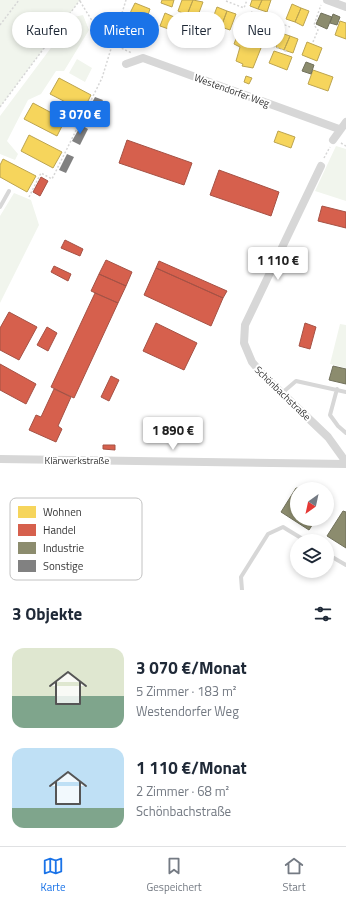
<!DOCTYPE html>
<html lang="de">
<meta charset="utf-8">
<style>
body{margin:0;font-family:"Titillium Web",sans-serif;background:#f6f6f7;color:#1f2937;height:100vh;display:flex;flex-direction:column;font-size:15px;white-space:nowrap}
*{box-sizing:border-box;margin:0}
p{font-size:13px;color:#747a83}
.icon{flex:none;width:22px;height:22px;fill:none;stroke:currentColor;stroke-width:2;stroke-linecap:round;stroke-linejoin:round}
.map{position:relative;height:590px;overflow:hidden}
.drawer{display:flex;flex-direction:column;background:#fff;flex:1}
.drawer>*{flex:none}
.hud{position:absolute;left:12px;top:12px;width:322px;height:36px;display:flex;gap:8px}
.needle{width:26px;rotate:213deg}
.fabs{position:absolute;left:290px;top:482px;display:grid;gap:8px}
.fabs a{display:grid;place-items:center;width:44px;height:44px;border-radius:50%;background:#fff;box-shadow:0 2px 6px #0003;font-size:20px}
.price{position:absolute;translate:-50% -34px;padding:0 9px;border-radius:4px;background:#fff;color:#222;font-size:13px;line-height:26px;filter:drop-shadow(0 1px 2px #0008)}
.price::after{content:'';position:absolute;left:50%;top:24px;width:12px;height:9px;margin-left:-6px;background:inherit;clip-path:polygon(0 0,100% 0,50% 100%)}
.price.current{background:#1a73e8;color:#fff}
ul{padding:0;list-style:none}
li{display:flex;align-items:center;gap:12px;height:100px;padding:0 12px}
li span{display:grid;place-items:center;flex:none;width:112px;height:80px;border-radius:12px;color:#555}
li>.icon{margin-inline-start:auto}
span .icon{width:48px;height:48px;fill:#fffc;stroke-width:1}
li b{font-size:17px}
h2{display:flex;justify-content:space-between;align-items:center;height:48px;padding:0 12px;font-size:17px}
.chip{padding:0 14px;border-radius:18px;background:#fff;box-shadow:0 2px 6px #0003;font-size:14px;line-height:36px}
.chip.current{background:#1a73e8;color:#fff}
.menu{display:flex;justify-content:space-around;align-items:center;height:56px;border-top:1px solid #e0e1e3;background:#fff;font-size:11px;color:#747a83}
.menu a{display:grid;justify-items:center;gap:2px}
.menu .current{color:#1a73e8}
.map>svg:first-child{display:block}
</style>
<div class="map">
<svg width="346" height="590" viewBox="0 0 346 590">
<rect width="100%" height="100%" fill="#fff"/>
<path fill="#f1f5ed" d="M 0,0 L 80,0 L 0,107 Z
M 83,15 L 89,30 L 64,71 L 56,71 L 41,94 L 28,100 L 7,141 L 18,154 L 15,160 L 0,154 L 0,116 L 74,17 Z
M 77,59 L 92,68 L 85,82 L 69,73 Z
M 336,146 L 346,149 L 346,201 L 315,191 Z
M 14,193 L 31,200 L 39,225 L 0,303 L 0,216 Z
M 340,324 L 346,325 L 346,368 L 330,364 Z"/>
<path fill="#f6d55c" stroke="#bca450" d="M 162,0 L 174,0 L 172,7 L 161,3 Z
M 182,0 L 193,0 L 187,15 L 178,11 Z
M 193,0 L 203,2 L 197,18 L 187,15 Z
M 252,0 L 262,0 L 258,9 L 250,6 Z
M 262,0 L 271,0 L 267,12 L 258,9 Z
M 135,3 L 150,9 L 144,27 L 128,21 L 131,11 Z
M 292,4 L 301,8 L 295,22 L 286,19 Z
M 217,7 L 227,11 L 221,27 L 211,23 Z
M 301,8 L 309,11 L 303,26 L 295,22 Z
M 227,11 L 236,14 L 230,30 L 221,27 Z
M 165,13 L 181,20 L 177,32 L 160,26 Z
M 247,19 L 255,21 L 250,37 L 242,34 Z
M 193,20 L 210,27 L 206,38 L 188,31 Z
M 255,21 L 263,24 L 258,39 L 250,37 Z
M 340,21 L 346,23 L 346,39 L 335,35 Z
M 281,33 L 290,36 L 284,50 L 276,47 Z
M 237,36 L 246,39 L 245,42 L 261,48 L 253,68 L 242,66 L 243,64 L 236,61 L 240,47 L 234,44 Z
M 290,36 L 298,39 L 293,53 L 284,50 Z
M 307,42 L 322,48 L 317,61 L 302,55 Z
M 274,51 L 292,57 L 287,70 L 269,63 Z
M 313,70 L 333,77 L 328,91 L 308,84 Z
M 246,76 L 252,78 L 249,84 L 244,82 Z
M 59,78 L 91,95 L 83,111 L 50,94 Z
M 33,103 L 65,120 L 57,136 L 24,119 Z
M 278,131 L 295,137 L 291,148 L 274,142 Z
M 29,135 L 62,152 L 53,168 L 21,151 Z
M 3,159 L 36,176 L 27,192 L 0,177 L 0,165 Z"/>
<path fill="#d6604d" stroke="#a55245" d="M 127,140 L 192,163 L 184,185 L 119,163 Z
M 219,170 L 279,192 L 271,216 L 210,195 Z
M 41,177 L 48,181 L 40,196 L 33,192 Z
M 322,206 L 346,212 L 346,228 L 318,221 Z
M 65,240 L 83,249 L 80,256 L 61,248 Z
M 106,260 L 132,272 L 126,286 L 99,274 Z
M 159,261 L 227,291 L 223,298 L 156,268 Z
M 54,266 L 71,274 L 68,281 L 51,272 Z
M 156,268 L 223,298 L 211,326 L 144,295 Z
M 99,274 L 126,286 L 118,303 L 91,291 Z
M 95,293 L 118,303 L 74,398 L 51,387 Z
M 9,312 L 37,327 L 19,360 L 0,350 L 0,328 Z
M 156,323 L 197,343 L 184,370 L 143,351 Z
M 305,323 L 316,327 L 310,349 L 299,346 Z
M 47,327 L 57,333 L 48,351 L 37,345 Z
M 0,364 L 36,384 L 26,404 L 0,390 Z
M 111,376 L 119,380 L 109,401 L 101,397 Z
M 54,389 L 71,397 L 58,426 L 62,429 L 56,442 L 29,430 L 36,415 L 41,417 Z
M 103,445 L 115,445 L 115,450 L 103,449 Z"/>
<path fill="#8c8c6e" stroke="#71715c" d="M 321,13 L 332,17 L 327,29 L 316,24 Z
M 333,14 L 340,17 L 337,25 L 330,23 Z
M 306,62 L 314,65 L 311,74 L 302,71 Z
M 333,366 L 346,369 L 346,384 L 329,380 Z
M 296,488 L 309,489 L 297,489 L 297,519 L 316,519 L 309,530 L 281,512 Z
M 343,511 L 346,512 L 346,548 L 327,536 Z"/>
<path fill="#818181" d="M 95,97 L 103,100 L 94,116 L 87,112 Z
M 81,125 L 88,129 L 80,145 L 72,141 Z
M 67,154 L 74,157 L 66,173 L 59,170 Z"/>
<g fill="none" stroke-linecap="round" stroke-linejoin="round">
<path stroke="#d6d6d6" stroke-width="1.5" stroke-dasharray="2 2" stroke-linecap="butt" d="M 80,1 C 95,26 103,41 132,53
M 226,1 L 244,8 L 247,0
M 251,12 L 290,27
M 183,14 L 204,22
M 207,14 L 204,22 L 225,29
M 279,22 L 270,45 L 288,52
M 0,25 L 19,0
M 242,35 L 260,41 L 265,29
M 313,42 L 318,30 L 314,25 L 321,5
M 0,107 L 80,0
M 341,143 L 346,146
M 324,158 L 330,147
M 29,197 L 41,173 L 52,179 L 102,78 L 126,0"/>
<path stroke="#d7d7d7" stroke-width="4" d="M 0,207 L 9,191
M 337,389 L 330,415 L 338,426 L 346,433
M 282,393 L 296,381 L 346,392
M 327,554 L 346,565
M 242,590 L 241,577 L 268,534 L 283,527 L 306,541"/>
<path stroke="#d7d7d7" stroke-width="8" d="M 327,0 L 346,7
M 126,64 L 143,58 L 339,129
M 333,140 L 346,122
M 321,166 L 245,325 L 244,343 L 252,362 L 264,376 L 328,437 L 346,462
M 0,459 L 346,464"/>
</g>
<g text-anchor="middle" stroke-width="4" stroke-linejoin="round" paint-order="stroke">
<g font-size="10" fill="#333" stroke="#fff">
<text transform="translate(232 90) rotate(20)" y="4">Westendorfer Weg</text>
<text transform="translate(283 393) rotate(44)" y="4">Schönbachstraße</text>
<text x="77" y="464">Klärwerkstraße</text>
</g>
</g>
<rect x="10" y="498" width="132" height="82" rx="6" fill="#fff" stroke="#c2c2c2" stroke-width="1"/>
<rect x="18" y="506" width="18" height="12" fill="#f6d55c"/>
<rect x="18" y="524" width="18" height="12" fill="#d6604d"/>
<rect x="18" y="542" width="18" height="12" fill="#8c8c6e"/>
<rect x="18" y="560" width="18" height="12" fill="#818181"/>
<g font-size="11" fill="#333">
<text x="43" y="516">Wohnen</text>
<text x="43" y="534">Handel</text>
<text x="43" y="552">Industrie</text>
<text x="43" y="570">Sonstige</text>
</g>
</svg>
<div class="fabs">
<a><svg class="needle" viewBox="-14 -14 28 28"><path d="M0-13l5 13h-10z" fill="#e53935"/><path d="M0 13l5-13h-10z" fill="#747a83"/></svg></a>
<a><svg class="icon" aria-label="layers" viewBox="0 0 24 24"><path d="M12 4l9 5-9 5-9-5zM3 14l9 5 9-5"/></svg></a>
</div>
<b class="price current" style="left:80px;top:135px">3 070 €</b>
<b class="price" style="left:278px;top:281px">1 110 €</b>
<b class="price" style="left:173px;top:451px">1 890 €</b>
<div class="hud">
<a class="chip">Kaufen</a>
<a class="chip current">Mieten</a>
<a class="chip">Filter</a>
<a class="chip">Neu</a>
</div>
</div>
<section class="drawer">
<h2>3 Objekte<svg class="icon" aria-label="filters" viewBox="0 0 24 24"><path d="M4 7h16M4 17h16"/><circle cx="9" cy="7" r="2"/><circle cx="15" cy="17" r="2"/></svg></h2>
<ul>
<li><span style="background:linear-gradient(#dfe7d0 60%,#7fa58c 0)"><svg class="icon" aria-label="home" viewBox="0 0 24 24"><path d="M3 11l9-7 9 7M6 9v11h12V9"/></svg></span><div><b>3 070 €/Monat</b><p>5 Zimmer · 183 m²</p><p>Westendorfer Weg</p></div></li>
<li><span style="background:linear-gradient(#bfe0f5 75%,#7fa58c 0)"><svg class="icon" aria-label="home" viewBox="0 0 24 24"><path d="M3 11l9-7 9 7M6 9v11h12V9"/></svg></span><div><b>1 110 €/Monat</b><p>2 Zimmer · 68 m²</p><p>Schönbachstraße</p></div></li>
</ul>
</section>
<nav class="menu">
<a class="current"><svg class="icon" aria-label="map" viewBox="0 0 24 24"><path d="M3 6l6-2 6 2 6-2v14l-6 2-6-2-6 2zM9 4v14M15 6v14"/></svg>Karte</a>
<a><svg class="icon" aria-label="saved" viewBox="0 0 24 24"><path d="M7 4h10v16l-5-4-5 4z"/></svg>Gespeichert</a>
<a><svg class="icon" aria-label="home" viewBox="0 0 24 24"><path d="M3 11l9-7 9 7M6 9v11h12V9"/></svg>Start</a>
</nav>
